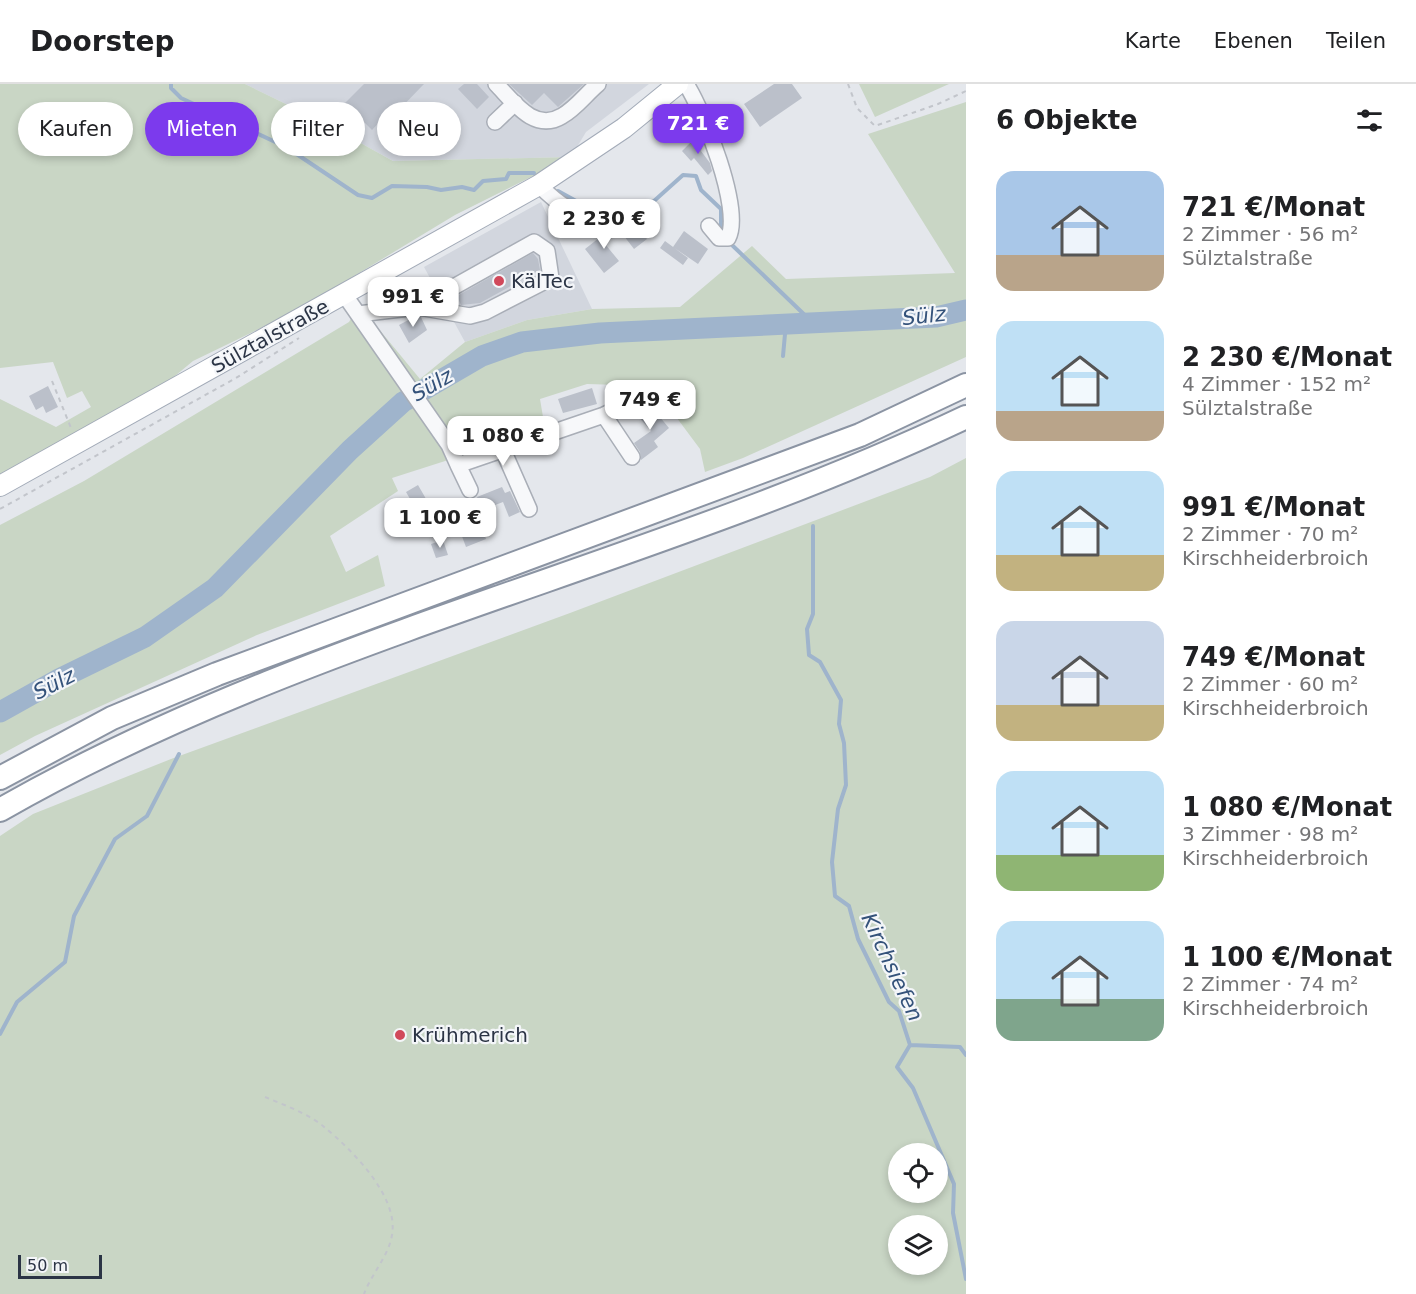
<!DOCTYPE html>
<html lang="de">
<meta charset="utf-8">
<style>
body{margin:0;font-family:"DejaVu Sans",sans-serif;background:#f6f6f6;color:#202124;height:100vh;display:flex;flex-direction:column;font-size:22px;white-space:nowrap}
*{box-sizing:border-box;margin:0}
p{font-size:20px;color:#757577}
.icon{flex:none;width:33px;height:33px;fill:none;stroke:currentColor;stroke-width:2;stroke-linecap:round;stroke-linejoin:round}
.map{position:relative;flex:1;overflow:hidden}
.sheet{display:flex;flex-direction:column;background:#fff;width:450px}
.sheet>*{flex:none}
.hud{position:absolute;left:18px;top:18px;width:570px;height:54px;display:flex;gap:12px}
.controls{position:absolute;left:888px;top:1059px;display:grid;gap:12px}
.controls a{display:grid;place-items:center;width:60px;height:60px;border-radius:50%;background:#fff;box-shadow:0 3px 9px #0003;font-size:30px}
.scale{position:absolute;left:18px;bottom:15px;width:84px;box-sizing:border-box;padding-left:6px;border:3px solid #2b3445;border-top:0;font-size:16px;line-height:21px;white-space:nowrap;color:#2b3445;-webkit-text-stroke:4px #f4f6f9;paint-order:stroke}
.price{position:absolute;translate:-50% -51px;padding:0 14px;border-radius:12px;background:#fff;color:#222;font-size:20px;line-height:39px;filter:drop-shadow(0 2px 3px #0008)}
.price::after{content:'';position:absolute;left:50%;top:36px;width:18px;height:14px;margin-left:-9px;background:inherit;clip-path:polygon(0 0,100% 0,50% 100%)}
.price.on{background:#7c3aed;color:#fff}
ul{padding:0;list-style:none}
li{display:flex;align-items:center;gap:18px;height:150px;padding:0 30px}
li span{display:grid;place-items:center;flex:none;width:168px;height:120px;border-radius:18px;color:#555}
li>.icon{margin-inline-start:auto}
span .icon{width:72px;height:72px;fill:#fffc;stroke-width:1}
li b{font-size:26px}
h2{display:flex;justify-content:space-between;align-items:center;height:72px;padding:0 30px;font-size:26px}
.pill{padding:0 21px;border-radius:27px;background:#fff;box-shadow:0 3px 9px #0003;font-size:21px;line-height:54px}
.pill.on{background:#7c3aed;color:#fff}
header{display:flex;align-items:center;gap:36px;box-sizing:border-box;height:84px;padding:0 30px;background:#fff;border-bottom:2px solid #e0e0e0}
header strong{font-size:28px}
nav{display:flex;gap:33px;margin-inline-start:auto;font-size:21px}
main{display:flex;flex:1;min-height:0}
.map>svg:first-child{display:block}
</style>
<header>
<strong>Doorstep</strong>
<nav><a>Karte</a><a>Ebenen</a><a>Teilen</a></nav>
</header>
<main>
<div class="map">
<svg width="966" height="1210" viewBox="0 0 966 1210">
<rect width="100%" height="100%" fill="#e4e7ec"/>
<path fill="#d2d6de" d="M 245,0 L 649,0 L 586,48 L 571,73 L 393,77 L 321,37 Z
M 541,118 L 592,225 L 527,236 L 465,258 L 424,183 Z"/>
<path fill="#c9d6c5" fill-rule="evenodd" d="M 0,0 L 245,0 L 321,37 L 393,77 L 571,73 L 455,131 L 298,226 L 193,277 L 169,297 L 0,392 L 0,315 L 56,343 L 91,323 L 82,307 L 67,314 L 53,278 L 0,284 Z
M 859,0 L 949,0 L 875,33 Z
M 966,18 L 966,273 L 743,374 L 705,388 L 700,365 L 659,310 L 620,301 L 587,300 L 540,315 L 545,345 L 392,394 L 398,407 L 330,452 L 346,488 L 378,471 L 385,502 L 257,551 L 35,652 L 0,671 L 0,441 L 84,397 L 349,238 L 359,221 L 420,295 L 465,258 L 527,236 L 592,225 L 680,223 L 752,162 L 786,195 L 955,189 L 868,50 Z
M 966,374 L 966,1210 L 0,1210 L 0,752 L 33,730 L 171,675 L 570,529 L 930,393 ZM 898,1070 L 938,1070 L 938,1108 L 898,1108 ZM 898,1142 L 938,1142 L 938,1180 L 898,1180 Z"/>
<g fill="none" stroke-linecap="round" stroke-linejoin="round">
<path stroke="#9fb4cc" stroke-width="4" d="M 171,0 L 171,4 L 181,14 L 286,63 L 358,111 L 372,114 L 392,102 L 427,103 L 441,106 L 462,103 L 474,106 L 483,97 L 506,95 L 509,89 L 534,89
M 558,107 L 587,123 L 645,121 L 654,117 L 683,91 L 696,92 L 701,106 L 721,125 L 721,148
M 733,162 L 812,238
M 783,272 L 786,239
M 813,442 L 813,530 L 807,545 L 809,571 L 820,578 L 841,616 L 839,640 L 844,659 L 846,701 L 838,725 L 832,778 L 835,812 L 849,822 L 858,855 L 889,918 L 899,927 L 910,961 L 897,983 L 913,1004 L 954,1100 L 953,1129 L 966,1195
M 0,950 L 17,918 L 65,878 L 74,832 L 115,755 L 147,732 L 179,670
M 910,961 L 960,963 L 966,971"/>
<path stroke="#9fb4cc" stroke-width="21" d="M 0,628 L 59,595 L 145,553 L 215,504 L 350,366 L 403,318 L 482,272 L 522,258 L 600,249 L 936,233 L 966,226"/>
</g>
<path fill="#bbc0ca" d="M 364,0 L 424,0 L 393,32 L 389,28 L 372,46 L 345,19 Z
M 464,0 L 477,0 L 489,13 L 477,25 L 458,5 Z
M 509,0 L 584,0 L 558,23 L 544,9 L 532,21 Z
M 774,0 L 792,0 L 802,14 L 760,43 L 744,20 Z
M 696,53 L 703,61 L 701,67 L 710,79 L 712,87 L 708,91 L 694,74 L 691,77 L 682,67 Z
M 618,139 L 623,144 L 605,160 L 619,177 L 604,189 L 585,165 Z
M 637,142 L 647,155 L 634,165 L 624,152 Z
M 684,147 L 708,165 L 698,180 L 673,163 Z
M 665,157 L 688,174 L 683,181 L 660,164 Z
M 533,169 L 538,175 L 540,186 L 480,219 L 461,221 L 457,212 Z
M 414,233 L 421,233 L 427,246 L 409,259 L 399,241 Z
M 48,302 L 58,323 L 46,329 L 43,322 L 36,326 L 29,312 Z
M 592,304 L 597,320 L 563,329 L 558,315 Z
M 649,320 L 669,344 L 654,357 L 658,363 L 641,376 L 640,368 L 634,359 L 651,347 L 637,331 Z
M 418,401 L 429,420 L 417,427 L 406,408 Z
M 502,403 L 505,409 L 510,407 L 520,428 L 509,433 L 503,418 L 482,426 L 477,413 Z
M 476,428 L 486,455 L 466,463 L 460,447 L 466,444 L 462,433 Z
M 443,456 L 448,471 L 436,474 L 431,460 Z"/>
<g fill="none" stroke-linecap="round" stroke-linejoin="round">
<defs>
<path id="minor" d="M 496,0 C 513,17 534,49 562,32 C 576,24 586,10 598,0
M 686,0 C 703,26 743,126 728,154 L 719,154 L 709,142
M 495,38 L 515,19
M 539,101 C 558,120 573,132 600,132
M 344,210 L 449,361 L 458,381 L 604,331 L 625,321
M 358,230 L 418,223 L 470,232 L 485,228 L 551,194 L 547,167 L 534,158 L 418,223
M 604,331 L 632,373
M 503,366 L 529,425
M 458,381 L 470,406"/>
<path id="major" d="M 0,402 L 539,101 L 624,44 L 678,0"/>
<path id="highway" d="M 0,694 L 112,634 L 217,590 L 860,351 L 966,301
M 0,726 C 303,552 652,482 966,333"/>
</defs>
<use href="#minor" stroke="#a9aeb7" stroke-width="18"/>
<use href="#major" stroke="#a3abb8" stroke-width="22"/>
<use href="#highway" stroke="#8b94a3" stroke-width="26"/>
<path stroke="#c2c5cb" stroke-width="2" stroke-dasharray="4.5 4.5" stroke-linecap="butt" d="M 848,0 L 857,24 L 875,42 L 938,20 L 966,7
M 52,297 L 71,344
M 0,425 L 236,294 L 299,254
M 265,1013 C 284,1021 307,1029 323,1042 C 351,1065 399,1112 392,1151 C 389,1171 371,1191 364,1210"/>
<use href="#minor" stroke="#f7f8fa" stroke-width="15"/>
<use href="#major" stroke="#fff" stroke-width="20"/>
<use href="#highway" stroke="#fff" stroke-width="22"/>
</g>
<g fill="#d1495b" stroke="#f4f6f9" stroke-width="2">
<circle cx="499" cy="197" r="6"/>
<circle cx="400" cy="951" r="6"/>
</g>
<g text-anchor="middle" stroke-width="4.5" stroke-linejoin="round" paint-order="stroke">
<g font-size="20" fill="#2b3445" stroke="#f4f6f9" text-anchor="start">
<text x="511" y="204">KälTec</text>
<text x="412" y="958">Krühmerich</text>
</g>
<g font-size="20" fill="#2b3445" stroke="#f4f6f9">
<text transform="translate(270 252) rotate(-29)" y="7">Sülztalstraße</text>
</g>
<g font-size="21" font-style="italic" fill="#34527a" stroke="#f4f6f9">
<text transform="translate(924 232) rotate(-6)" y="7">Sülz</text>
<text transform="translate(432 301) rotate(-30)" y="7">Sülz</text>
<text transform="translate(54 600) rotate(-27)" y="7">Sülz</text>
<text transform="translate(892 883) rotate(65)" y="7">Kirchsiefen</text>
</g>
</g>
</svg>
<div class="controls">
<a><svg class="icon" aria-label="locate" viewBox="0 0 24 24"><circle cx="12" cy="12" r="6"/><path d="M12 2v4M12 18v4M2 12h4M18 12h4"/></svg></a>
<a><svg class="icon" aria-label="layers" viewBox="0 0 24 24"><path d="M12 4l9 5-9 5-9-5zM3 14l9 5 9-5"/></svg></a>
</div>
<div class="scale">50 m</div>
<b class="price on" style="left:698px;top:71px">721 €</b>
<b class="price" style="left:604px;top:166px">2 230 €</b>
<b class="price" style="left:413px;top:244px">991 €</b>
<b class="price" style="left:650px;top:347px">749 €</b>
<b class="price" style="left:503px;top:383px">1 080 €</b>
<b class="price" style="left:440px;top:465px">1 100 €</b>
<div class="hud">
<a class="pill">Kaufen</a>
<a class="pill on">Mieten</a>
<a class="pill">Filter</a>
<a class="pill">Neu</a>
</div>
</div>
<section class="sheet">
<h2>6 Objekte<svg class="icon" aria-label="filters" viewBox="0 0 24 24"><path d="M4 7h16M4 17h16"/><circle cx="9" cy="7" r="2"/><circle cx="15" cy="17" r="2"/></svg></h2>
<ul>
<li><span style="background:linear-gradient(#a9c7e8 70%,#b9a48a 0)"><svg class="icon" aria-label="home" viewBox="0 0 24 24"><path d="M3 11l9-7 9 7M6 9v11h12V9"/></svg></span><div><b>721 €/Monat</b><p>2 Zimmer · 56 m²</p><p>Sülztalstraße</p></div></li>
<li><span style="background:linear-gradient(#bfe0f5 75%,#b9a48a 0)"><svg class="icon" aria-label="home" viewBox="0 0 24 24"><path d="M3 11l9-7 9 7M6 9v11h12V9"/></svg></span><div><b>2 230 €/Monat</b><p>4 Zimmer · 152 m²</p><p>Sülztalstraße</p></div></li>
<li><span style="background:linear-gradient(#bfe0f5 70%,#c2b280 0)"><svg class="icon" aria-label="home" viewBox="0 0 24 24"><path d="M3 11l9-7 9 7M6 9v11h12V9"/></svg></span><div><b>991 €/Monat</b><p>2 Zimmer · 70 m²</p><p>Kirschheiderbroich</p></div></li>
<li><span style="background:linear-gradient(#c9d6e8 70%,#c2b280 0)"><svg class="icon" aria-label="home" viewBox="0 0 24 24"><path d="M3 11l9-7 9 7M6 9v11h12V9"/></svg></span><div><b>749 €/Monat</b><p>2 Zimmer · 60 m²</p><p>Kirschheiderbroich</p></div></li>
<li><span style="background:linear-gradient(#bfe0f5 70%,#8fb573 0)"><svg class="icon" aria-label="home" viewBox="0 0 24 24"><path d="M3 11l9-7 9 7M6 9v11h12V9"/></svg></span><div><b>1 080 €/Monat</b><p>3 Zimmer · 98 m²</p><p>Kirschheiderbroich</p></div></li>
<li><span style="background:linear-gradient(#bfe0f5 65%,#7fa58c 0)"><svg class="icon" aria-label="home" viewBox="0 0 24 24"><path d="M3 11l9-7 9 7M6 9v11h12V9"/></svg></span><div><b>1 100 €/Monat</b><p>2 Zimmer · 74 m²</p><p>Kirschheiderbroich</p></div></li>
</ul>
</section>
</main>
